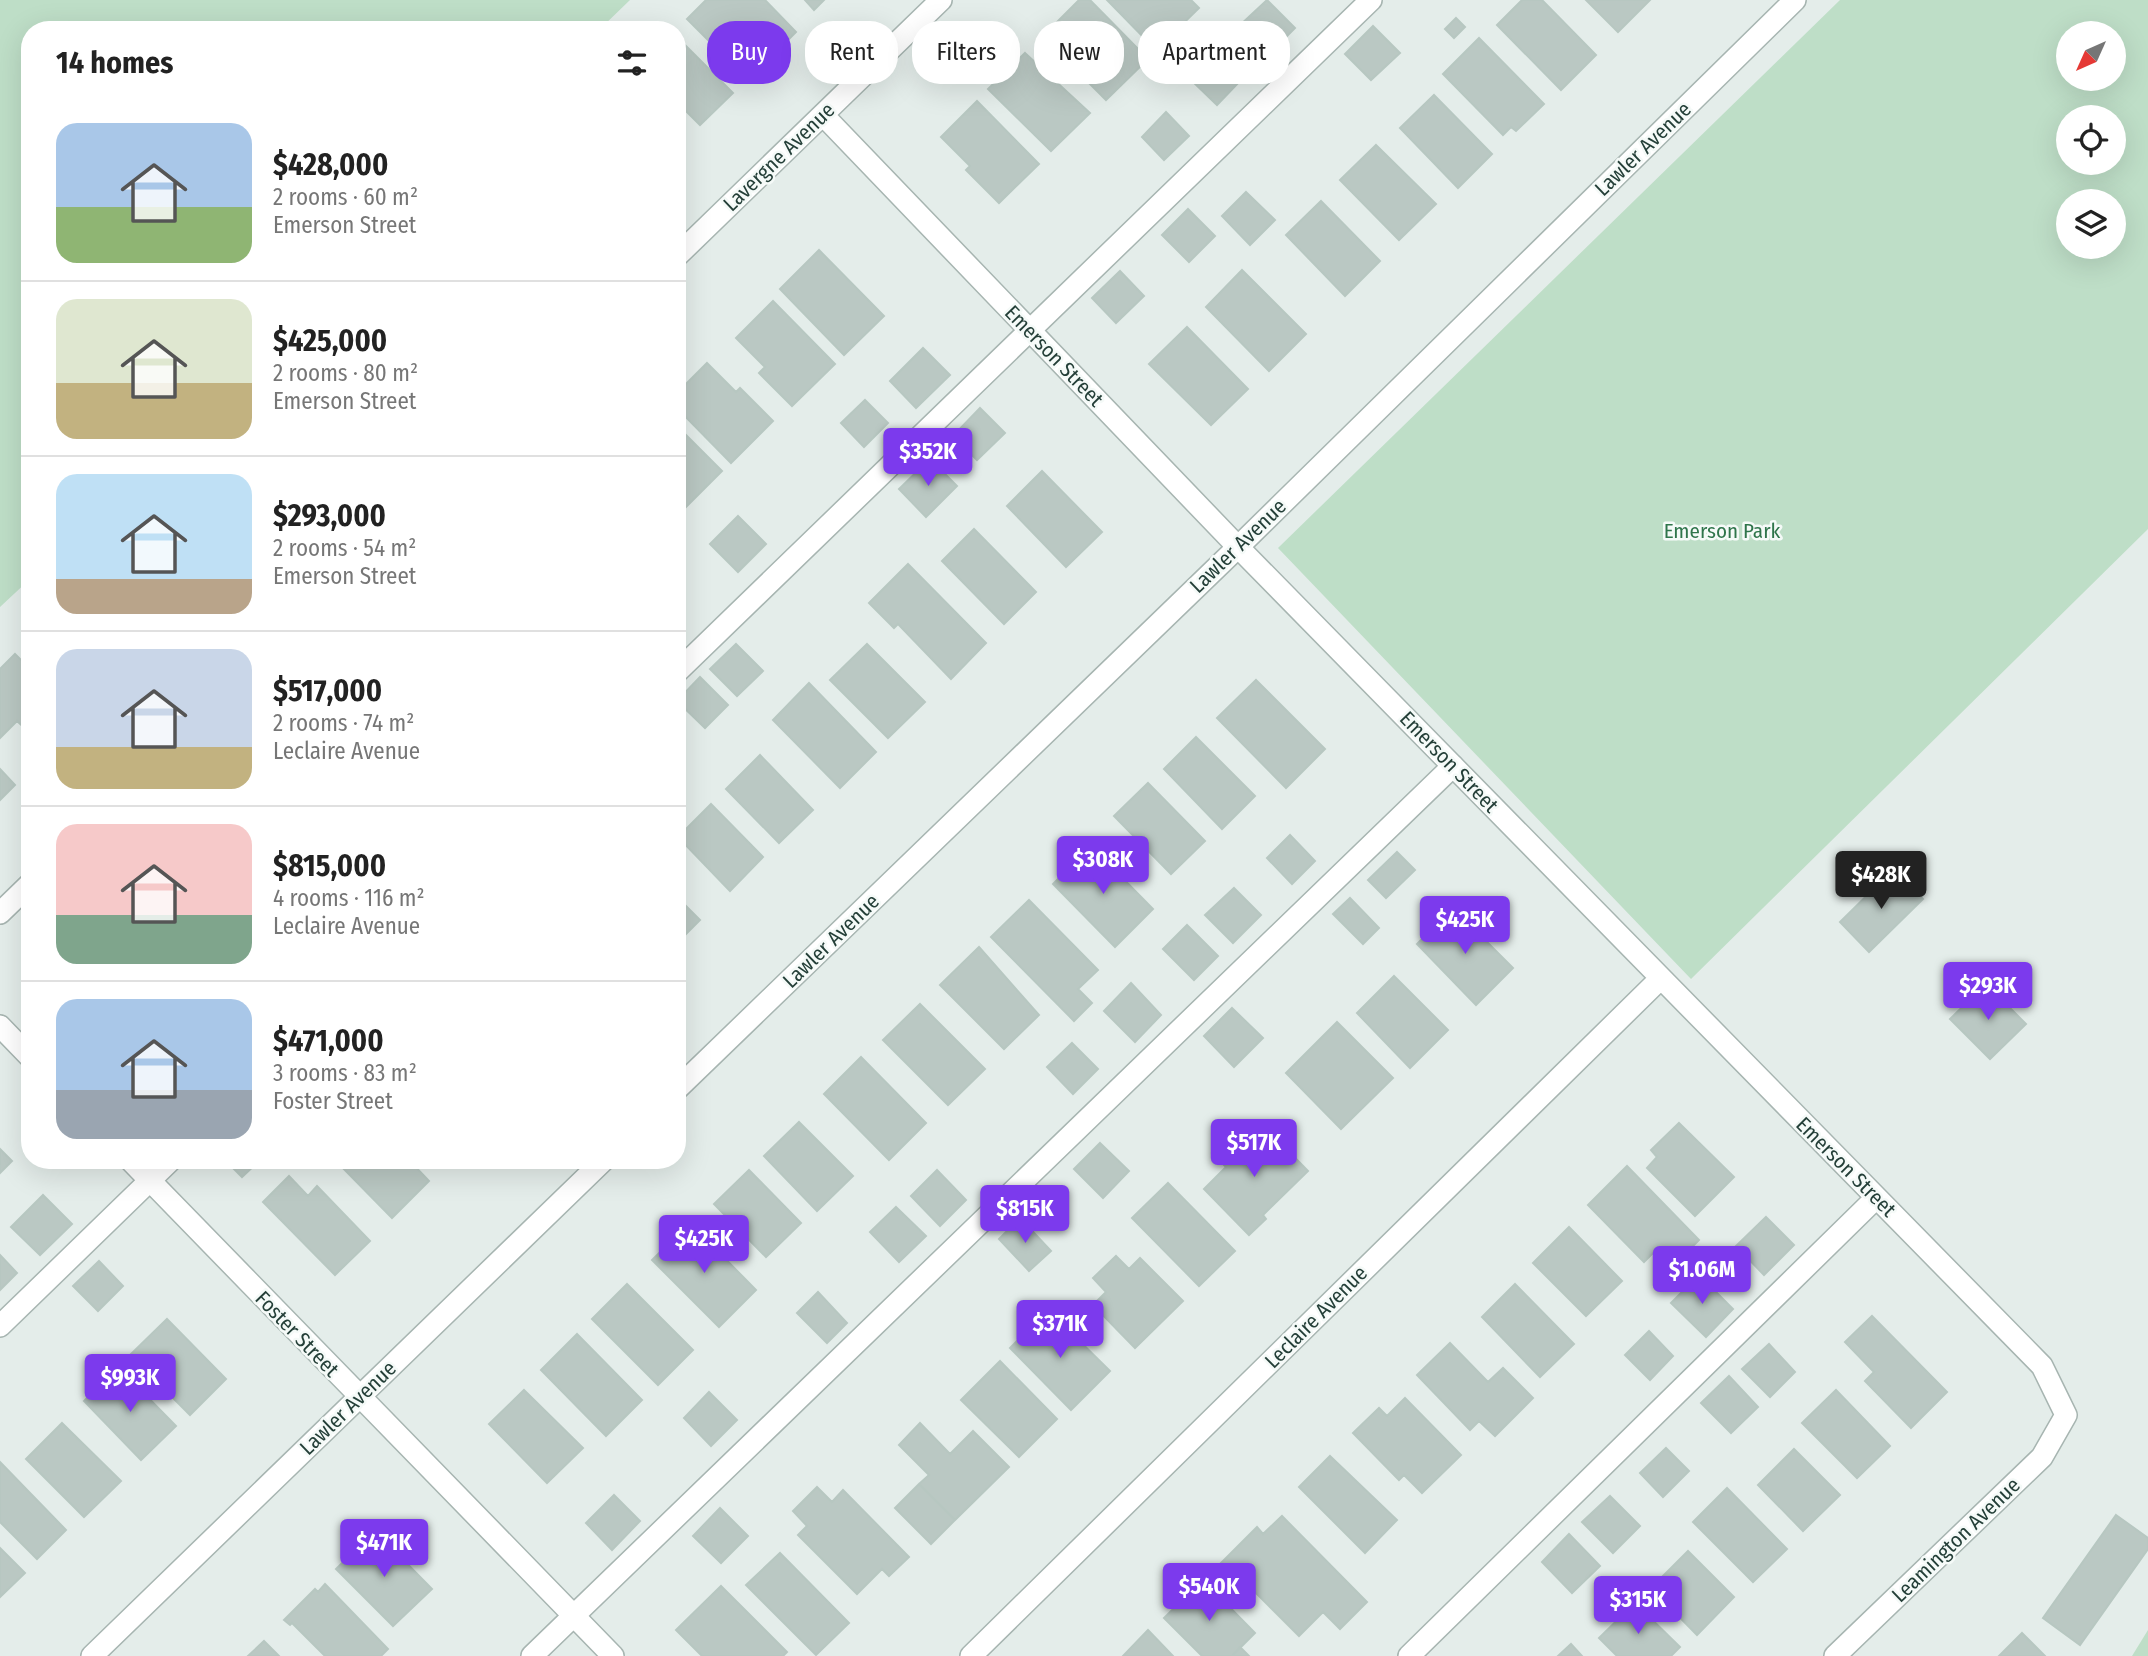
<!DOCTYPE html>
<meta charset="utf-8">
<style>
body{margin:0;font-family:"Fira Sans Condensed",sans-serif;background:#f2f2f2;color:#222;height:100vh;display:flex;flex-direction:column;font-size:26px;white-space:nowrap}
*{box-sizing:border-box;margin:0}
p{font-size:23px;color:#767676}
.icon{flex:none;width:38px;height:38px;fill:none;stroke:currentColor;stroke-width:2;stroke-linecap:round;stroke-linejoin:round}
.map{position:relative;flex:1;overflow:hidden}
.details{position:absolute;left:21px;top:21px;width:665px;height:1148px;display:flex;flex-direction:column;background:#fff;border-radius:28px;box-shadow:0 7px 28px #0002}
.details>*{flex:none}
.hud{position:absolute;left:707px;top:21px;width:665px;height:63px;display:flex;gap:14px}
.needle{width:46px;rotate:225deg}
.controls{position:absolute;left:2056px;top:21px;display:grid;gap:14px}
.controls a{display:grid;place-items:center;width:70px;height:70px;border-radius:50%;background:#fff;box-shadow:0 7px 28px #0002;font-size:35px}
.price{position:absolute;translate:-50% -60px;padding:0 16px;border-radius:7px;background:#7c3aed;color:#fff;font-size:23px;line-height:46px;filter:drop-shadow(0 2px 4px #0008)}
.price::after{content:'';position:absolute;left:50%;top:42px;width:21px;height:16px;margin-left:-10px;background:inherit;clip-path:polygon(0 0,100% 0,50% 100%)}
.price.on{background:#222;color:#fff}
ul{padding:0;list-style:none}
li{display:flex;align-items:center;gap:21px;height:175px;padding:0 35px}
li+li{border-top:2px solid #e0e0e0}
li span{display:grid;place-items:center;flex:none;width:196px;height:140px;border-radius:21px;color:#555}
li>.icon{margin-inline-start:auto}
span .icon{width:84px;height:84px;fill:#fffc;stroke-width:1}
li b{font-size:30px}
h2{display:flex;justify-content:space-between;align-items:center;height:84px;padding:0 35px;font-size:30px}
.tag{padding:0 24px;border-radius:28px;background:#fff;box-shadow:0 7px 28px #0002;font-size:24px;line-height:63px}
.tag.on{background:#7c3aed;color:#fff}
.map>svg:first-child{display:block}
</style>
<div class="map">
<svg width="2148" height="1656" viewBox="0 0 2148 1656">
<rect width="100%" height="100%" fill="#e4edea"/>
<path fill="#bedec7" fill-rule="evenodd" d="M 0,0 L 630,0 L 599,30 L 30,30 L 30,579 L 0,607 Z
M 1840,0 L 2148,0 L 2148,529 L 1691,979 L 1278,548 ZM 2068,33 L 2114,33 L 2114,79 L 2068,79 ZM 2068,117 L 2114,117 L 2114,163 L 2068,163 ZM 2114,201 L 2114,247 L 2068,247 L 2068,201 Z
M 2148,1630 L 2148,1656 L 2132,1656 Z"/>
<path fill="#bac8c3" stroke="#b7c7c1" stroke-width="2" d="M 706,0 L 765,0 L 796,32 L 762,66 L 732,36 L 718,50 L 687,19 Z
M 805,0 L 824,0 L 814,10 Z
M 1079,0 L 1090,0 L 1148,59 L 1106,100 L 1072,66 L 1075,63 L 1046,33 Z
M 1107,0 L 1191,0 L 1199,8 L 1156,50 Z
M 1267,0 L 1295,28 L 1267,56 L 1238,27 Z
M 1522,0 L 1542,0 L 1596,55 L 1561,90 L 1497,25 Z
M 1586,0 L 1650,0 L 1618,32 Z
M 1456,18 L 1465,27 L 1454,38 L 1445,29 Z
M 1373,26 L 1400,53 L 1371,80 L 1345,54 Z
M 677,37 L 733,93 L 700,125 L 677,102 Z
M 1479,38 L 1544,104 L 1516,131 L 1511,127 L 1503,135 L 1443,74 Z
M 1025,53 L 1090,113 L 1051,151 L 988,89 Z
M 1214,53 L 1241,80 L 1217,105 L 1189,78 Z
M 1434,95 L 1492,154 L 1458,188 L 1400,128 Z
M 977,101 L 1039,164 L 999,203 L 966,170 L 970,166 L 941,137 Z
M 1166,112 L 1189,136 L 1164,160 L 1142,137 Z
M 1376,145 L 1436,204 L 1399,240 L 1340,180 Z
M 1246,192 L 1275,220 L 1250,245 L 1222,216 Z
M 1321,201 L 1380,261 L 1345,296 L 1286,235 Z
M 1188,209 L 1215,236 L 1189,262 L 1162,235 Z
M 819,250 L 884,316 L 844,355 L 780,289 Z
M 1242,270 L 1306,334 L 1269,371 L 1206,307 Z
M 1120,271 L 1144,296 L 1116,323 L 1092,298 Z
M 773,301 L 835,364 L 792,406 L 759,373 L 765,367 L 736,338 Z
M 1187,327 L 1248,389 L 1211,425 L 1149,364 Z
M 923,348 L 950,375 L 916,408 L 890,381 Z
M 707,363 L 736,392 L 740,388 L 773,421 L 731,463 L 677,408 L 677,393 Z
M 865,400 L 888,423 L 864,447 L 841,423 Z
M 980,408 L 1005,433 L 977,460 L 953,436 Z
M 677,426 L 722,471 L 680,513 L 677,511 Z
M 930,459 L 957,486 L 926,517 L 899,489 Z
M 1042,471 L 1102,532 L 1066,567 L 1007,506 Z
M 738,516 L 766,544 L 738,572 L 710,544 Z
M 974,529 L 1036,592 L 1004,624 L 942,561 Z
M 908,564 L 986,643 L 951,679 L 898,624 L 894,628 L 869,603 Z
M 736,644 L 763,671 L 737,696 L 710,669 Z
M 867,644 L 925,702 L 888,738 L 830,680 Z
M 15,654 L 30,669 L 30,733 L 17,721 L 0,738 L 0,669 Z
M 700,677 L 728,705 L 705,728 L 677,701 Z
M 1256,680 L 1325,749 L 1286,788 L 1217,718 Z
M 809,683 L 876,752 L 840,788 L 773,720 Z
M 1196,737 L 1255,796 L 1222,829 L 1164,769 Z
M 760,755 L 813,810 L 779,843 L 726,789 Z
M 0,769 L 15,785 L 0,800 Z
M 1148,783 L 1205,841 L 1171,874 L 1114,816 Z
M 711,804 L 763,857 L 730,891 L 678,837 Z
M 1290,835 L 1315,861 L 1292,884 L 1267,858 Z
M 1091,846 L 1153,909 L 1115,947 L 1053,884 Z
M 1397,852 L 1415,870 L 1386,898 L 1368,880 Z
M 1893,870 L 1923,899 L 1869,952 L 1840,922 Z
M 1234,888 L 1261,915 L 1233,943 L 1205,915 Z
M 677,897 L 700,920 L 677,943 Z
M 1350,898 L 1379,928 L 1363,944 L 1333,914 Z
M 1029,900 L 1098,970 L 1078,989 L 1092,1003 L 1074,1021 L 991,937 Z
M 1453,908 L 1513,968 L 1476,1005 L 1417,944 Z
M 1187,925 L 1218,956 L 1194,980 L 1163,949 Z
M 979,947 L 1039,1015 L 1004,1049 L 940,985 Z
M 1394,976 L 1448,1030 L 1410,1068 L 1357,1013 Z
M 1131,983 L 1161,1015 L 1135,1042 L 1104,1011 Z
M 1986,984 L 2026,1024 L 1990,1059 L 1950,1019 Z
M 920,1004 L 985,1069 L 948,1105 L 883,1040 Z
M 1232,1008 L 1263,1038 L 1234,1067 L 1204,1036 Z
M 1337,1022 L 1393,1078 L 1341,1129 L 1286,1073 Z
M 1072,1043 L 1098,1069 L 1073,1094 L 1047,1067 Z
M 861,1057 L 926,1123 L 889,1160 L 824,1094 Z
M 799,1122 L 853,1176 L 817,1211 L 764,1156 Z
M 1679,1123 L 1734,1177 L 1695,1216 L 1647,1168 L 1657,1157 L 1651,1150 Z
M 1266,1128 L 1308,1171 L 1263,1215 L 1266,1219 L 1249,1235 L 1204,1189 L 1226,1167 L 1212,1153 L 1227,1138 L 1241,1152 Z
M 1100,1143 L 1129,1171 L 1103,1198 L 1074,1169 Z
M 0,1149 L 12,1161 L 0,1173 Z
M 225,1160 L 260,1160 L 242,1177 Z
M 335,1160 L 409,1160 L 429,1181 L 392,1218 Z
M 1627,1166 L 1699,1240 L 1672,1267 L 1655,1251 L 1644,1262 L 1588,1205 Z
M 749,1170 L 801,1223 L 766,1257 L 714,1204 Z
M 937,1170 L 966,1200 L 940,1226 L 911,1196 Z
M 289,1176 L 308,1196 L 317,1186 L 370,1241 L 335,1275 L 263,1202 Z
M 1168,1183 L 1235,1251 L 1199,1286 L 1132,1218 Z
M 43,1195 L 72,1224 L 40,1255 L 11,1227 Z
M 896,1207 L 926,1236 L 899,1262 L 870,1232 Z
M 1766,1217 L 1794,1245 L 1764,1275 L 1736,1246 Z
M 1020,1218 L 1051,1251 L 1029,1271 L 999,1239 Z
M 690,1223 L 756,1290 L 719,1327 L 652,1260 Z
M 1569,1227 L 1622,1281 L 1586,1316 L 1533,1263 Z
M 0,1255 L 17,1273 L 0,1290 Z
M 1116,1256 L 1129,1269 L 1140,1258 L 1183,1301 L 1135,1348 L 1093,1305 L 1106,1292 L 1093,1278 Z
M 99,1261 L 123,1286 L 98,1311 L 73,1286 Z
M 1699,1275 L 1733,1309 L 1706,1337 L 1671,1303 Z
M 627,1284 L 693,1350 L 658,1385 L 592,1319 Z
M 1515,1284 L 1574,1344 L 1540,1377 L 1482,1317 Z
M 818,1292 L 847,1323 L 827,1343 L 797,1313 Z
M 1048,1310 L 1110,1371 L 1071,1410 L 1010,1348 Z
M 1872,1316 L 1947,1392 L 1911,1428 L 1865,1381 L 1874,1372 L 1845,1342 Z
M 167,1319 L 226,1379 L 190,1415 L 130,1355 Z
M 1649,1331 L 1673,1356 L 1650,1380 L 1625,1355 Z
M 577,1334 L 642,1400 L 606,1436 L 541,1370 Z
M 1450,1343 L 1488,1382 L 1503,1368 L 1533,1398 L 1495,1436 L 1479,1421 L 1470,1430 L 1417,1375 Z
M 1769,1344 L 1795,1372 L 1770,1397 L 1742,1369 Z
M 1000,1361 L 1057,1419 L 1019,1457 L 961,1400 Z
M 118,1367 L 176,1426 L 141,1460 L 84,1401 Z
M 1729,1376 L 1758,1407 L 1731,1433 L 1701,1403 Z
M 524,1390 L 583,1448 L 547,1483 L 489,1424 Z
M 1836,1390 L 1890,1446 L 1857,1478 L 1802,1423 Z
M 709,1392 L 737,1420 L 711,1446 L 684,1418 Z
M 1405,1398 L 1461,1455 L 1422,1493 L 1404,1475 L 1399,1480 L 1353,1433 L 1379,1408 L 1387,1416 Z
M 62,1423 L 121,1481 L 84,1517 L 26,1459 Z
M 920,1423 L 950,1454 L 973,1431 L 1009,1467 L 955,1520 L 919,1484 L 929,1475 L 899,1445 Z
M 1666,1448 L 1689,1471 L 1663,1497 L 1640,1473 Z
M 1794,1449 L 1840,1495 L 1803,1531 L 1758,1485 Z
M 1330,1456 L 1397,1520 L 1365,1553 L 1299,1487 Z
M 0,1462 L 66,1530 L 37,1559 L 0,1522 Z
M 919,1484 L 955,1520 L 931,1544 L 895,1508 Z
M 817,1487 L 832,1502 L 843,1490 L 909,1557 L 889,1576 L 882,1569 L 857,1594 L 798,1535 L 807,1526 L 793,1511 Z
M 1727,1488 L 1787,1549 L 1753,1582 L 1693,1522 Z
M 614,1495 L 640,1521 L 612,1550 L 586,1523 Z
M 1610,1496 L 1640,1526 L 1613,1553 L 1582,1522 Z
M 720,1508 L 748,1536 L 721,1563 L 693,1536 Z
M 2116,1515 L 2148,1538 L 2148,1549 L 2080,1645 L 2043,1618 Z
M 1282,1516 L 1367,1602 L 1340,1629 L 1323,1612 L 1299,1636 L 1254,1591 L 1246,1598 L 1216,1568 L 1257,1527 L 1263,1534 Z
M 375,1531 L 432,1589 L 393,1626 L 336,1569 Z
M 1569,1534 L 1600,1566 L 1572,1593 L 1542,1562 Z
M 0,1548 L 25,1573 L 0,1597 Z
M 1688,1551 L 1734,1597 L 1697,1635 L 1651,1588 Z
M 780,1553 L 849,1623 L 816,1655 L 746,1585 Z
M 1203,1580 L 1255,1633 L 1232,1656 L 1202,1656 L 1164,1618 Z
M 325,1584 L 388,1649 L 381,1656 L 325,1656 L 292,1623 L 290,1625 L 284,1620 L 315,1589 L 318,1592 Z
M 721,1586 L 787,1652 L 783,1656 L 702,1656 L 676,1630 Z
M 1635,1603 L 1680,1647 L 1671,1656 L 1617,1656 L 1599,1638 Z
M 1148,1630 L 1173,1656 L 1123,1656 Z
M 2022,1633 L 2045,1656 L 1999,1656 Z
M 264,1641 L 279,1656 L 248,1656 Z
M 1571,1644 L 1582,1656 L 1558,1656 Z
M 1240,1647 L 1249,1656 L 1232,1656 Z"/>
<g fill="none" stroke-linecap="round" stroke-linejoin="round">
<defs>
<path id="lane" d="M 677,672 L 1371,0
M 0,1326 L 171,1160
M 532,1656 L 1453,766
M 1409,1656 L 1876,1198"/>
<path id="street" d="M 823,115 L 1238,547 L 2042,1366 L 2066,1415 L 2042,1457 L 1835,1656
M 677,256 L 941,0
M 0,913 L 30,884
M 0,1026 L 30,1057
M 677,1089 L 1238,547 L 1795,0
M 130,1160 L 613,1656
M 92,1656 L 604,1160
M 971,1656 L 1661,978"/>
</defs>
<use href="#lane" stroke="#a7b5b1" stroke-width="24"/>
<use href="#street" stroke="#a7b5b1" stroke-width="24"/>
<use href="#lane" stroke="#fff" stroke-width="21"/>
<use href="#street" stroke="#fff" stroke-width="21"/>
</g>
<g text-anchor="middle" stroke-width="5" stroke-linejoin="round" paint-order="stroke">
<g font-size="21" fill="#243f38" stroke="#f5faf8">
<text transform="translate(1643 149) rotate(-44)" y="7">Lawler Avenue</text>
<text transform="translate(779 157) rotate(-44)" y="7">Lavergne Avenue</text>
<text transform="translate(1054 356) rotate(46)" y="7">Emerson Street</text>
<text transform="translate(1238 546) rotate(-44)" y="7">Lawler Avenue</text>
<text transform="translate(1449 762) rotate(46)" y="7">Emerson Street</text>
<text transform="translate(831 941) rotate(-44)" y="7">Lawler Avenue</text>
<text transform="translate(1846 1167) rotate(45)" y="7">Emerson Street</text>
<text transform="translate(1316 1317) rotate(-45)" y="7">Leclaire Avenue</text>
<text transform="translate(297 1334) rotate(46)" y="7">Foster Street</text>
<text transform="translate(348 1408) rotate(-44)" y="7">Lawler Avenue</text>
<text transform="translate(1956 1540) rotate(-44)" y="7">Leamington Avenue</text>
</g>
<g font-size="21" fill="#2f754b" stroke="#f5faf8">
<text x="1722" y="538">Emerson Park</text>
</g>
</g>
</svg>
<div class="controls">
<a><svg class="needle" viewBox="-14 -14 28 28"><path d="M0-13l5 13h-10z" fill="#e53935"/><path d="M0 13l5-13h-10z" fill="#767676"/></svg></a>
<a><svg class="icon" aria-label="locate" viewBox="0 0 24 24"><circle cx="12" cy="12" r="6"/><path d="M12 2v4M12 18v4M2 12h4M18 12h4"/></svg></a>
<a><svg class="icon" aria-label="layers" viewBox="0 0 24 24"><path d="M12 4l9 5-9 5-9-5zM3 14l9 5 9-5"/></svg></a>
</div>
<b class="price" style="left:928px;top:488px">$352K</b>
<b class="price" style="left:1103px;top:896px">$308K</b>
<b class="price on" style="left:1881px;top:911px">$428K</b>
<b class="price" style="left:1465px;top:956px">$425K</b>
<b class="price" style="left:1988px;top:1022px">$293K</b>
<b class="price" style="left:1254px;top:1179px">$517K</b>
<b class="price" style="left:1025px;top:1245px">$815K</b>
<b class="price" style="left:704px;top:1275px">$425K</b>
<b class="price" style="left:1702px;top:1306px">$1.06M</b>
<b class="price" style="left:1060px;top:1360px">$371K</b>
<b class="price" style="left:130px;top:1414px">$993K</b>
<b class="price" style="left:384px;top:1579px">$471K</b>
<b class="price" style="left:1209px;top:1623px">$540K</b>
<b class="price" style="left:1638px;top:1636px">$315K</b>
<div class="hud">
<a class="tag on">Buy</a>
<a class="tag">Rent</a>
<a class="tag">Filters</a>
<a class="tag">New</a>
<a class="tag">Apartment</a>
</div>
<section class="details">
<h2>14 homes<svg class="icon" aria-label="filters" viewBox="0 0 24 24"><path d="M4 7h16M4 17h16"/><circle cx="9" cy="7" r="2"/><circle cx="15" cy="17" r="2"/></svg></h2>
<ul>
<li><span style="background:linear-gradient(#a9c7e8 60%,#8fb573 0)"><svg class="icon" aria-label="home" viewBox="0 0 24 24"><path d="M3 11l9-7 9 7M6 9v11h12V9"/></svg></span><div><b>$428,000</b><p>2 rooms · 60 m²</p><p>Emerson Street</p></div></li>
<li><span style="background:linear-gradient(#dfe7d0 60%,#c2b280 0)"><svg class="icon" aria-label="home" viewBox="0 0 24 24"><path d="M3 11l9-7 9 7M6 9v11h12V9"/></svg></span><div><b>$425,000</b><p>2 rooms · 80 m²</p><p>Emerson Street</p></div></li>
<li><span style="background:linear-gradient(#bfe0f5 75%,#b9a48a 0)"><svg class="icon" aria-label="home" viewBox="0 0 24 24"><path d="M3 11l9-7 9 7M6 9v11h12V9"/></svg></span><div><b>$293,000</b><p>2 rooms · 54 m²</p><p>Emerson Street</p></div></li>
<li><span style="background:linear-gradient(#c9d6e8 70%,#c2b280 0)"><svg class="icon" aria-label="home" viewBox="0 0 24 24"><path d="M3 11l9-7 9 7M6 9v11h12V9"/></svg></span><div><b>$517,000</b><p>2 rooms · 74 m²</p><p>Leclaire Avenue</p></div></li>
<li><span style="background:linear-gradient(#f6c9c9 65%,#7fa58c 0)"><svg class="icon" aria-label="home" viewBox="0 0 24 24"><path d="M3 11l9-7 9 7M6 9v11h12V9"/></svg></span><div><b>$815,000</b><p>4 rooms · 116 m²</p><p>Leclaire Avenue</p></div></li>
<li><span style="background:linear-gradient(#a9c7e8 65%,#9aa5b1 0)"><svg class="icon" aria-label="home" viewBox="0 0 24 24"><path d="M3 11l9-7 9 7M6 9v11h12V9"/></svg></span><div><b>$471,000</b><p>3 rooms · 83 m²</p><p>Foster Street</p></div></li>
</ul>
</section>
</div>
